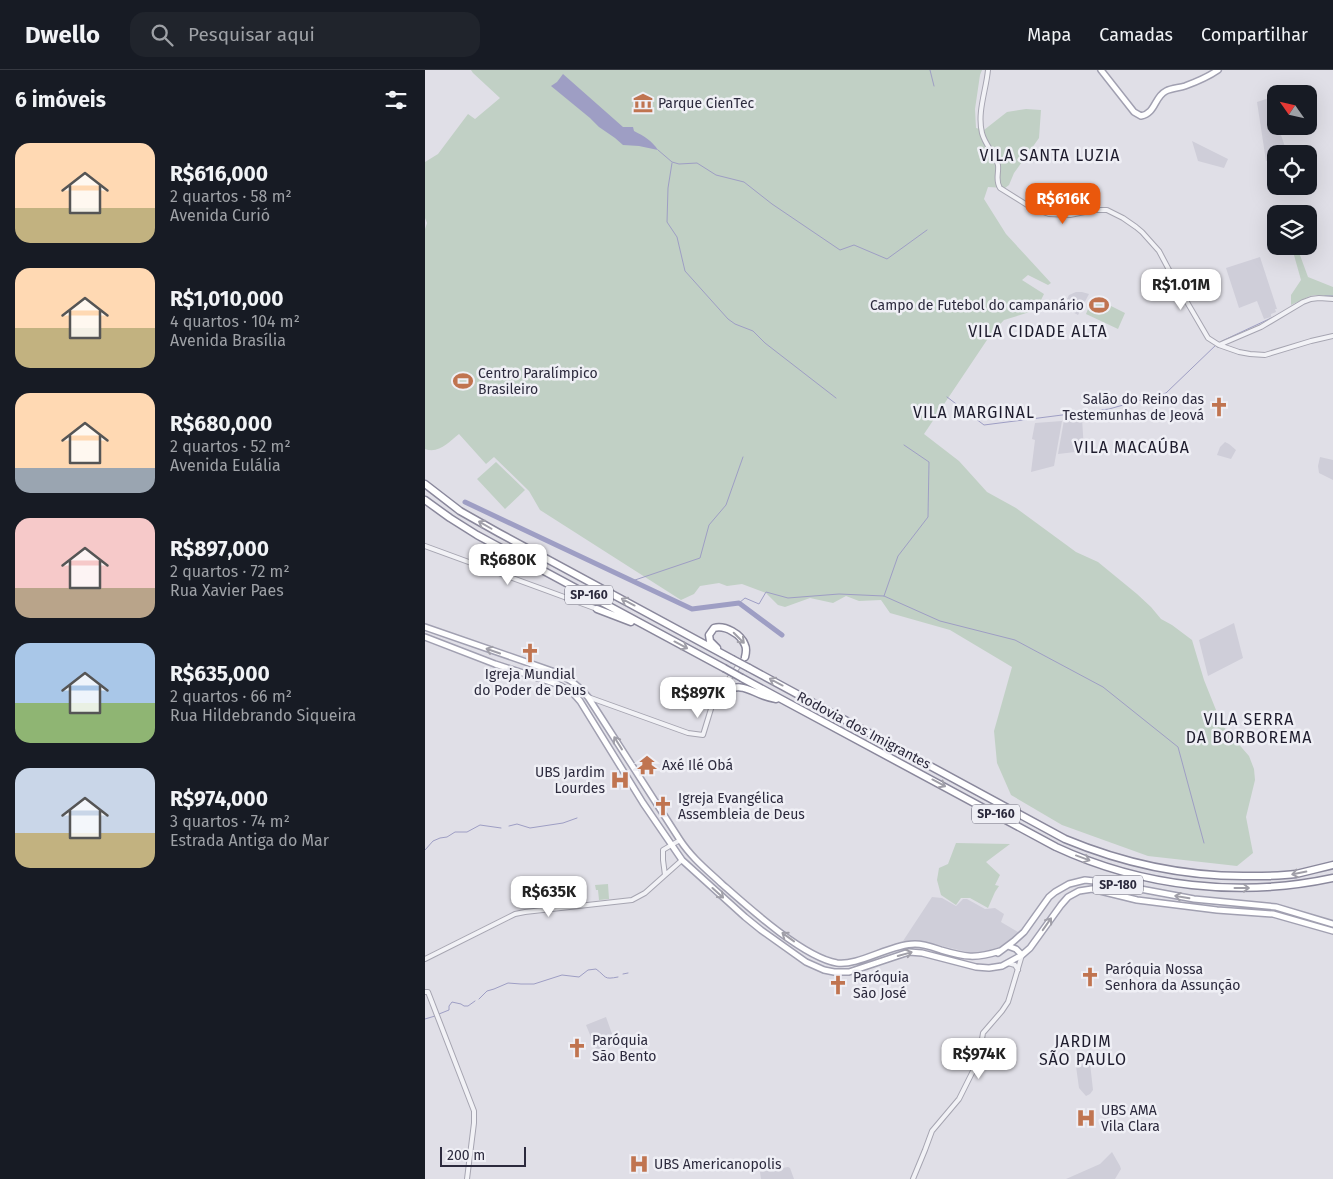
<!DOCTYPE html>
<html lang="pt">
<meta charset="utf-8">
<style>
body{margin:0;font-family:"Fira Sans",sans-serif;background:#20242c;color:#f1f3f6;height:100vh;display:flex;flex-direction:column;font-size:19px;white-space:nowrap}
*{box-sizing:border-box;margin:0}
p{font-size:16px;color:#9ea1a6}
.icon{flex:none;width:28px;height:28px;fill:none;stroke:currentColor;stroke-width:2;stroke-linecap:round;stroke-linejoin:round}
.map{position:relative;flex:1;overflow:hidden}
.sheet{display:flex;flex-direction:column;background:#171b24;width:425px}
.sheet>*{flex:none}
.needle{width:32px;rotate:304deg}
.fabs{position:absolute;left:842px;top:15px;display:grid;gap:10px}
.fabs a{display:grid;place-items:center;width:50px;height:50px;border-radius:10px;background:#171b24;box-shadow:0 5px 20px #0002;font-size:25px}
.scale{position:absolute;left:15px;bottom:12px;width:86px;box-sizing:border-box;padding-left:5px;border:2px solid #2c2a3d;border-top:0;font-size:14px;line-height:18px;white-space:nowrap;color:#2c2a3d;-webkit-text-stroke:4px #efeff5;paint-order:stroke}
.price{position:absolute;translate:-50% -42px;padding:0 11px;border-radius:10px;background:#fff;color:#222;font-size:16px;line-height:32px;filter:drop-shadow(0 1px 2px #0008)}
.price::after{content:'';position:absolute;left:50%;top:30px;width:15px;height:11px;margin-left:-8px;background:inherit;clip-path:polygon(0 0,100% 0,50% 100%)}
.price.active{background:#ea580c;color:#fff}
ul{padding:0;list-style:none}
li{display:flex;align-items:center;gap:15px;height:125px;padding:0 15px}
li span{display:grid;place-items:center;flex:none;width:140px;height:100px;border-radius:15px;color:#555}
li>.icon{margin-inline-start:auto}
span .icon{width:60px;height:60px;fill:#fffc;stroke-width:1}
li b{font-size:21px}
h2{display:flex;justify-content:space-between;align-items:center;height:60px;padding:0 15px;font-size:21px}
header{display:flex;align-items:center;gap:30px;box-sizing:border-box;height:70px;padding:0 25px;background:#171b24;border-bottom:1px solid #363941}
header strong{font-size:24px}
nav{display:flex;gap:28px;margin-inline-start:auto;font-size:18px}
.search{width:350px;height:45px;background:#20242c;display:flex;align-items:center;gap:12px;box-sizing:border-box;padding:0 18px;border-radius:15px;color:#9ea1a6;font-size:19px}
main{display:flex;flex:1;min-height:0}
.map>svg:first-child{display:block}
</style>
<header>
<strong>Dwello</strong>
<div class="search"><svg class="icon" aria-label="search" viewBox="0 0 24 24"><circle cx="10" cy="10" r="6"/><path d="M15 15l6 6"/></svg>Pesquisar aqui</div>
<nav><a>Mapa</a><a>Camadas</a><a>Compartilhar</a></nav>
</header>
<main>
<section class="sheet">
<h2>6 imóveis<svg class="icon" aria-label="filters" viewBox="0 0 24 24"><path d="M4 7h16M4 17h16"/><circle cx="9" cy="7" r="2"/><circle cx="15" cy="17" r="2"/></svg></h2>
<ul>
<li><span style="background:linear-gradient(#ffd9b3 65%,#c2b280 0)"><svg class="icon" aria-label="home" viewBox="0 0 24 24"><path d="M3 11l9-7 9 7M6 9v11h12V9"/></svg></span><div><b>R$616,000</b><p>2 quartos · 58 m²</p><p>Avenida Curió</p></div></li>
<li><span style="background:linear-gradient(#ffd9b3 60%,#c2b280 0)"><svg class="icon" aria-label="home" viewBox="0 0 24 24"><path d="M3 11l9-7 9 7M6 9v11h12V9"/></svg></span><div><b>R$1,010,000</b><p>4 quartos · 104 m²</p><p>Avenida Brasília</p></div></li>
<li><span style="background:linear-gradient(#ffd9b3 75%,#9aa5b1 0)"><svg class="icon" aria-label="home" viewBox="0 0 24 24"><path d="M3 11l9-7 9 7M6 9v11h12V9"/></svg></span><div><b>R$680,000</b><p>2 quartos · 52 m²</p><p>Avenida Eulália</p></div></li>
<li><span style="background:linear-gradient(#f6c9c9 70%,#b9a48a 0)"><svg class="icon" aria-label="home" viewBox="0 0 24 24"><path d="M3 11l9-7 9 7M6 9v11h12V9"/></svg></span><div><b>R$897,000</b><p>2 quartos · 72 m²</p><p>Rua Xavier Paes</p></div></li>
<li><span style="background:linear-gradient(#a9c7e8 60%,#8fb573 0)"><svg class="icon" aria-label="home" viewBox="0 0 24 24"><path d="M3 11l9-7 9 7M6 9v11h12V9"/></svg></span><div><b>R$635,000</b><p>2 quartos · 66 m²</p><p>Rua Hildebrando Siqueira</p></div></li>
<li><span style="background:linear-gradient(#c9d6e8 65%,#c2b280 0)"><svg class="icon" aria-label="home" viewBox="0 0 24 24"><path d="M3 11l9-7 9 7M6 9v11h12V9"/></svg></span><div><b>R$974,000</b><p>3 quartos · 74 m²</p><p>Estrada Antiga do Mar</p></div></li>
</ul>
</section>
<div class="map">
<svg width="908" height="1109" viewBox="0 0 908 1109">
<rect width="100%" height="100%" fill="#e0dfe7"/>
<path fill="#cfced9" d="M 844,28 L 851,51 L 851,56 L 853,56 L 862,83 L 851,84 L 851,87 L 841,91 L 832,32 Z
M 767,71 L 803,89 L 799,98 L 773,91 Z
M 835,187 L 852,239 L 850,239 L 851,242 L 846,244 L 846,247 L 839,249 L 832,231 L 814,238 L 801,198 Z
M 651,222 L 657,222 L 664,224 L 653,245 L 642,239 L 641,235 L 641,231 L 644,225 Z
M 657,348 L 659,381 L 633,384 L 639,350 Z
M 637,351 L 629,396 L 606,402 L 610,370 L 607,369 L 610,353 Z
M 800,372 L 804,374 L 811,380 L 806,389 L 792,385 L 795,377 Z
M 895,387 L 908,390 L 908,410 L 894,403 L 893,396 Z
M 809,553 L 818,588 L 783,606 L 774,570 Z
M 507,827 L 517,828 L 531,836 L 538,829 L 542,829 L 560,839 L 570,838 L 579,844 L 576,852 L 593,862 L 585,872 L 574,878 L 557,883 L 542,882 L 496,871 L 478,871 Z
M 181,947 L 191,975 L 186,977 L 184,975 L 178,976 L 178,980 L 172,982 L 161,955 Z
M 664,984 L 668,1020 L 665,1024 L 661,1026 L 654,1018 L 650,989 L 657,985 Z
M 687,1082 L 695,1096 L 696,1099 L 690,1109 L 641,1109 L 675,1094 Z
M 363,1097 L 365,1098 L 369,1109 L 336,1109 L 335,1102 Z"/>
<path fill="#c1d0c5" d="M 46,0 L 557,0 L 555,5 L 550,39 L 551,58 L 559,60 L 582,42 L 601,39 L 616,40 L 614,68 L 589,103 L 584,115 L 580,118 L 563,117 L 559,129 L 581,164 L 626,213 L 623,215 L 603,205 L 597,210 L 619,224 L 611,240 L 579,250 L 566,264 L 499,364 L 534,391 L 562,422 L 591,438 L 651,482 L 673,492 L 712,524 L 726,537 L 736,549 L 747,555 L 767,570 L 779,610 L 797,655 L 824,686 L 829,699 L 830,710 L 821,747 L 828,783 L 812,796 L 723,786 L 637,755 L 586,725 L 572,693 L 569,661 L 587,597 L 525,560 L 465,543 L 456,530 L 434,531 L 421,526 L 408,533 L 385,528 L 360,537 L 353,535 L 341,523 L 317,514 L 302,516 L 294,513 L 275,516 L 269,524 L 256,530 L 115,440 L 104,421 L 69,387 L 61,394 L 34,364 C 24,372 14,384 0,379 L 0,159 L 2,153 L 0,148 L 0,92 L 13,84 L 43,44 L 50,49 L 75,28 L 48,3 Z
M 869,176 L 872,177 L 883,207 L 908,217 L 908,227 L 891,225 L 885,226 L 866,235 L 866,225 L 876,210 L 867,178 Z
M 668,227 L 700,243 L 693,259 L 661,244 Z
M 71,392 L 100,420 L 80,439 L 52,409 Z
M 531,773 L 585,774 L 561,792 L 575,805 L 570,815 L 574,816 L 570,822 L 563,838 L 545,828 L 536,828 L 531,835 L 516,825 L 512,810 L 514,798 L 523,794 Z
M 183,814 L 184,829 L 174,830 L 173,820 L 171,820 L 170,815 Z"/>
<path fill="#9e9ec4" d="M 138,4 L 198,57 L 208,57 L 209,61 C 219,66 227,71 233,80 L 214,76 L 198,75 L 190,68 L 174,57 L 165,48 L 126,16 L 132,12 Z"/>
<g fill="none" stroke-linecap="round" stroke-linejoin="round">
<path stroke="#9e9ec4" stroke-width="1" d="M 505,0 L 509,16
M 233,80 L 247,92 L 254,94 L 272,93 L 291,105 L 319,112 L 347,134 L 415,180 L 429,175 L 462,189 L 502,160
M 247,93 L 243,118 L 242,152 L 252,167 L 260,201 L 303,249 L 310,254 L 328,261 L 340,273 L 411,328
M 900,226 L 908,226
M 797,271 L 857,243
M 522,327 L 559,355 L 684,339 L 741,323 L 792,274
M 207,511 L 275,488 L 284,455 L 301,435 L 318,387
M 459,526 L 473,486 L 503,447 L 504,392 L 479,375
M 314,533 L 320,528 L 334,534 L 341,522 L 363,528 L 414,524 L 459,526 L 515,551 L 590,570 L 678,617 L 753,677 L 779,773
M 84,756 L 92,754 L 105,758 L 138,753 L 152,748
M 0,780 L 8,771 L 15,768 L 22,767 L 30,762 L 42,762 L 55,755 L 76,758
M 198,904 L 203,903
M 54,929 L 62,921 L 69,919 L 83,913 L 96,914 L 109,914 L 137,905 L 154,907 L 163,900 L 171,899 C 182,907 178,910 193,907
M 14,944 L 24,940 L 24,936 L 27,932 L 36,934 L 39,936 L 43,936 L 50,931
M 0,949 L 10,946"/>
<path stroke="#9e9ec4" stroke-width="5" d="M 40,432 L 267,539 L 314,533 L 357,565"/>
<defs>
<path id="minor" d="M 563,0 C 561,21 552,42 557,63 C 560,75 570,84 573,95 C 574,104 570,110 575,118 L 607,138 L 624,144 L 645,145 L 669,140 L 682,140 L 698,148 L 711,157 L 717,162 L 734,181 L 752,215 L 783,268 L 794,275 L 814,282 L 825,284 L 840,285 L 886,271 L 908,266
M 794,275 L 836,257 L 878,232 L 886,229 L 894,228 L 908,229
M 0,476 L 172,539
M 163,627 L 263,663 L 278,665 L 289,629 L 320,587
M 240,805 L 238,790 L 238,780 L 255,770
M 0,889 L 90,844 L 100,842 L 207,830 L 220,823 L 257,790
M 583,893 L 590,895 L 593,900
M 0,922 L 3,922 L 49,1041 L 49,1053 L 42,1109
M 488,1109 L 500,1080 L 507,1061 L 534,1029 L 550,997 L 554,987 L 558,963 L 577,941 L 583,932 L 597,885"/>
<path id="major" d="M 676,0 L 709,42 L 716,46 C 731,43 729,27 741,21 C 747,18 754,18 760,16 C 771,12 783,7 793,0
M 0,557 L 127,601 C 142,607 153,614 163,627 L 255,770 C 266,787 282,800 297,814 C 323,837 378,887 412,893 C 433,896 466,874 490,874 C 499,874 507,877 516,880 C 540,887 550,889 575,881
M 0,567 L 70,594 L 132,614 L 148,623 L 155,631 L 218,733 L 257,790 L 320,847 L 336,860 L 381,892 L 399,900 L 409,902 L 424,902 L 484,882 L 497,883 L 551,897 L 564,898 L 577,896 L 597,885 L 605,878 L 636,835 L 643,827 L 654,821 L 667,819 L 712,830 L 792,840 L 848,844 L 908,861
M 583,876 L 591,879 L 597,885
M 573,883 L 589,871 L 599,862 L 624,827 L 630,822 L 644,814 L 660,810 L 678,812 L 769,829 L 851,837 L 908,854"/>
<path id="highway" d="M 0,414 L 35,441 L 74,463 L 307,589
M 0,430 L 25,448 L 52,465 L 299,598
M 172,539 L 206,552
M 292,578 L 285,571 L 284,565 L 289,558 C 300,555 316,564 320,575 C 322,579 321,583 320,587
M 324,598 L 640,769 C 700,794 760,807 825,806 C 840,806 856,806 871,804 C 883,801 896,798 908,795
M 317,608 L 631,777 C 717,817 815,828 908,808
M 293,623 C 324,609 324,625 351,629"/>
</defs>
<use href="#minor" stroke="#a6a5b1" stroke-width="6"/>
<use href="#major" stroke="#a1a0b1" stroke-width="8"/>
<use href="#highway" stroke="#8a889c" stroke-width="9"/>
<use href="#minor" stroke="#f2f2f6" stroke-width="4"/>
<use href="#major" stroke="#fff" stroke-width="5"/>
<use href="#highway" stroke="#fff" stroke-width="6"/>
<defs>
<path id="highway-bridge" d="M 307,589 L 324,598
M 299,598 L 317,608"/>
</defs>
<use href="#highway-bridge" stroke="#8a889c" stroke-width="9" stroke-linecap="butt"/>
<use href="#highway-bridge" stroke="#fff" stroke-width="6"/>
</g>
<defs><path id="oneway-shaft" d="M-6 0H5M1.5-3L5.5 0L1.5 3" fill="none" stroke-width="1.6" stroke-linecap="round" stroke-linejoin="round" transform="scale(1.25)"/></defs>
<g stroke="#a09fa8">
<use href="#oneway-shaft" transform="translate(60 455) rotate(-150)"/>
<use href="#oneway-shaft" transform="translate(203 532) rotate(-152)"/>
<use href="#oneway-shaft" transform="translate(314 568) rotate(45)"/>
<use href="#oneway-shaft" transform="translate(256 575) rotate(28)"/>
<use href="#oneway-shaft" transform="translate(68 581) rotate(-161)"/>
<use href="#oneway-shaft" transform="translate(351 612) rotate(-152)"/>
<use href="#oneway-shaft" transform="translate(193 673) rotate(-122)"/>
<use href="#oneway-shaft" transform="translate(514 713) rotate(28)"/>
<use href="#oneway-shaft" transform="translate(658 788) rotate(20)"/>
<use href="#oneway-shaft" transform="translate(874 803) rotate(169)"/>
<use href="#oneway-shaft" transform="translate(817 818)"/>
<use href="#oneway-shaft" transform="translate(293 823) rotate(42)"/>
<use href="#oneway-shaft" transform="translate(757 827) rotate(-171)"/>
<use href="#oneway-shaft" transform="translate(622 854) rotate(-55)"/>
<use href="#oneway-shaft" transform="translate(363 867) rotate(-144)"/>
<use href="#oneway-shaft" transform="translate(480 884) rotate(-15)"/>
</g>
<defs>
<symbol id="museum-bare" viewBox="-9 -9 18 18"><path d="M0-6L6-3V-2H-6V-3ZM-5-1h2V3h-2ZM-1-1h2V3h-2ZM3-1h2V3H3ZM-6 4H6V6H-6Z" fill="#c07450" stroke="#efeff5" stroke-width="2.5" paint-order="stroke"/></symbol>
<symbol id="stadium-bare" viewBox="-9 -9 18 18"><path d="M0-5a6.5 5 0 1 0 0 10a6.5 5 0 1 0 0-10ZM-3.5-1.8h7v3.6h-7Z" fill="#c07450" stroke="#efeff5" stroke-width="2.5" paint-order="stroke"/></symbol>
<symbol id="church-bare" viewBox="-9 -9 18 18"><path d="M-1.2-6h2.4v3.5h3.3v2.4h-3.3V6h-2.4V-.1h-3.3v-2.4h3.3Z" fill="#c07450" stroke="#efeff5" stroke-width="2.5" paint-order="stroke"/></symbol>
<symbol id="temple-bare" viewBox="-9 -9 18 18"><path d="M0-6L5-2H3V0L6.5 2.5H4V6H1.5V3h-3V6H-4V2.5H-6.5L-3 0V-2H-5Z" fill="#c07450" stroke="#efeff5" stroke-width="2.5" paint-order="stroke"/></symbol>
<symbol id="hospital-bare" viewBox="-9 -9 18 18"><path d="M-5-5h3v3.5h4V-5h3V5h-3V1.5h-4V5h-3Z" fill="#c07450" stroke="#efeff5" stroke-width="2.5" paint-order="stroke"/></symbol>
</defs>
<g fill-rule="evenodd">
<use href="#museum-bare" x="204" y="19" width="28" height="28"/>
<use href="#stadium-bare" x="660" y="221" width="28" height="28"/>
<use href="#stadium-bare" x="24" y="297" width="28" height="28"/>
<use href="#church-bare" x="780" y="323" width="28" height="28"/>
<use href="#church-bare" x="91" y="569" width="28" height="28"/>
<use href="#temple-bare" x="208" y="681" width="28" height="28"/>
<use href="#hospital-bare" x="181" y="696" width="28" height="28"/>
<use href="#church-bare" x="224" y="722" width="28" height="28"/>
<use href="#church-bare" x="651" y="893" width="28" height="28"/>
<use href="#church-bare" x="399" y="901" width="28" height="28"/>
<use href="#church-bare" x="138" y="964" width="28" height="28"/>
<use href="#hospital-bare" x="647" y="1034" width="28" height="28"/>
<use href="#hospital-bare" x="200" y="1080" width="28" height="28"/>
</g>
<g text-anchor="middle" stroke-width="5" stroke-linejoin="round" paint-order="stroke">
<g fill="#efeff5" stroke="#666574" stroke-width="1">
<rect x="140" y="515.5" width="48" height="19" rx="4"/>
<rect x="547" y="734.5" width="48" height="19" rx="4"/>
<rect x="668" y="805.5" width="50" height="19" rx="4"/>
</g>
<g font-size="12" font-weight="bold" fill="#2c2a3d">
<text x="164" y="529">SP-160</text>
<text x="571" y="748">SP-160</text>
<text x="693" y="819">SP-180</text>
</g>
<g font-size="14" fill="#2c2a3d" stroke="#efeff5" text-anchor="start">
<text x="233" y="38">Parque CienTec</text>
<text x="659" y="240" text-anchor="end">Campo de Futebol do campanário</text>
<text x="53" y="308">Centro Paralímpico<tspan x="53" dy="16">Brasileiro</tspan></text>
<text x="779" y="334" text-anchor="end">Salão do Reino das<tspan x="779" dy="16">Testemunhas de Jeová</tspan></text>
<text x="105" y="609" text-anchor="middle">Igreja Mundial<tspan x="105" dy="16">do Poder de Deus</tspan></text>
<text x="237" y="700">Axé Ilé Obá</text>
<text x="180" y="707" text-anchor="end">UBS Jardim<tspan x="180" dy="16">Lourdes</tspan></text>
<text x="253" y="733">Igreja Evangélica<tspan x="253" dy="16">Assembleia de Deus</tspan></text>
<text x="680" y="904">Paróquia Nossa<tspan x="680" dy="16">Senhora da Assunção</tspan></text>
<text x="428" y="912">Paróquia<tspan x="428" dy="16">São José</tspan></text>
<text x="167" y="975">Paróquia<tspan x="167" dy="16">São Bento</tspan></text>
<text x="676" y="1045">UBS AMA<tspan x="676" dy="16">Vila Clara</tspan></text>
<text x="229" y="1099">UBS Americanopolis</text>
</g>
<g font-size="14" fill="#2c2a3d" stroke="#efeff5">
<text transform="translate(439 660) rotate(28)" y="5">Rodovia dos Imigrantes</text>
</g>
<g font-size="16" letter-spacing="1" fill="#1e1c2d" stroke="#efeff5">
<text x="625" y="91">VILA SANTA LUZIA</text>
<text x="613" y="267">VILA CIDADE ALTA</text>
<text x="549" y="348">VILA MARGINAL</text>
<text x="707" y="383">VILA MACAÚBA</text>
<text x="824" y="655">VILA SERRA<tspan x="824" dy="18">DA BORBOREMA</tspan></text>
<text x="658" y="977">JARDIM<tspan x="658" dy="18">SÃO PAULO</tspan></text>
</g>
</g>
</svg>
<div class="fabs">
<a><svg class="needle" viewBox="-14 -14 28 28"><path d="M0-13l5 13h-10z" fill="#e53935"/><path d="M0 13l5-13h-10z" fill="#9ea1a6"/></svg></a>
<a><svg class="icon" aria-label="locate" viewBox="0 0 24 24"><circle cx="12" cy="12" r="6"/><path d="M12 2v4M12 18v4M2 12h4M18 12h4"/></svg></a>
<a><svg class="icon" aria-label="layers" viewBox="0 0 24 24"><path d="M12 4l9 5-9 5-9-5zM3 14l9 5 9-5"/></svg></a>
</div>
<div class="scale">200 m</div>
<b class="price active" style="left:638px;top:155px">R$616K</b>
<b class="price" style="left:756px;top:241px">R$1.01M</b>
<b class="price" style="left:83px;top:516px">R$680K</b>
<b class="price" style="left:273px;top:649px">R$897K</b>
<b class="price" style="left:124px;top:848px">R$635K</b>
<b class="price" style="left:554px;top:1010px">R$974K</b>
</div>
</main>
